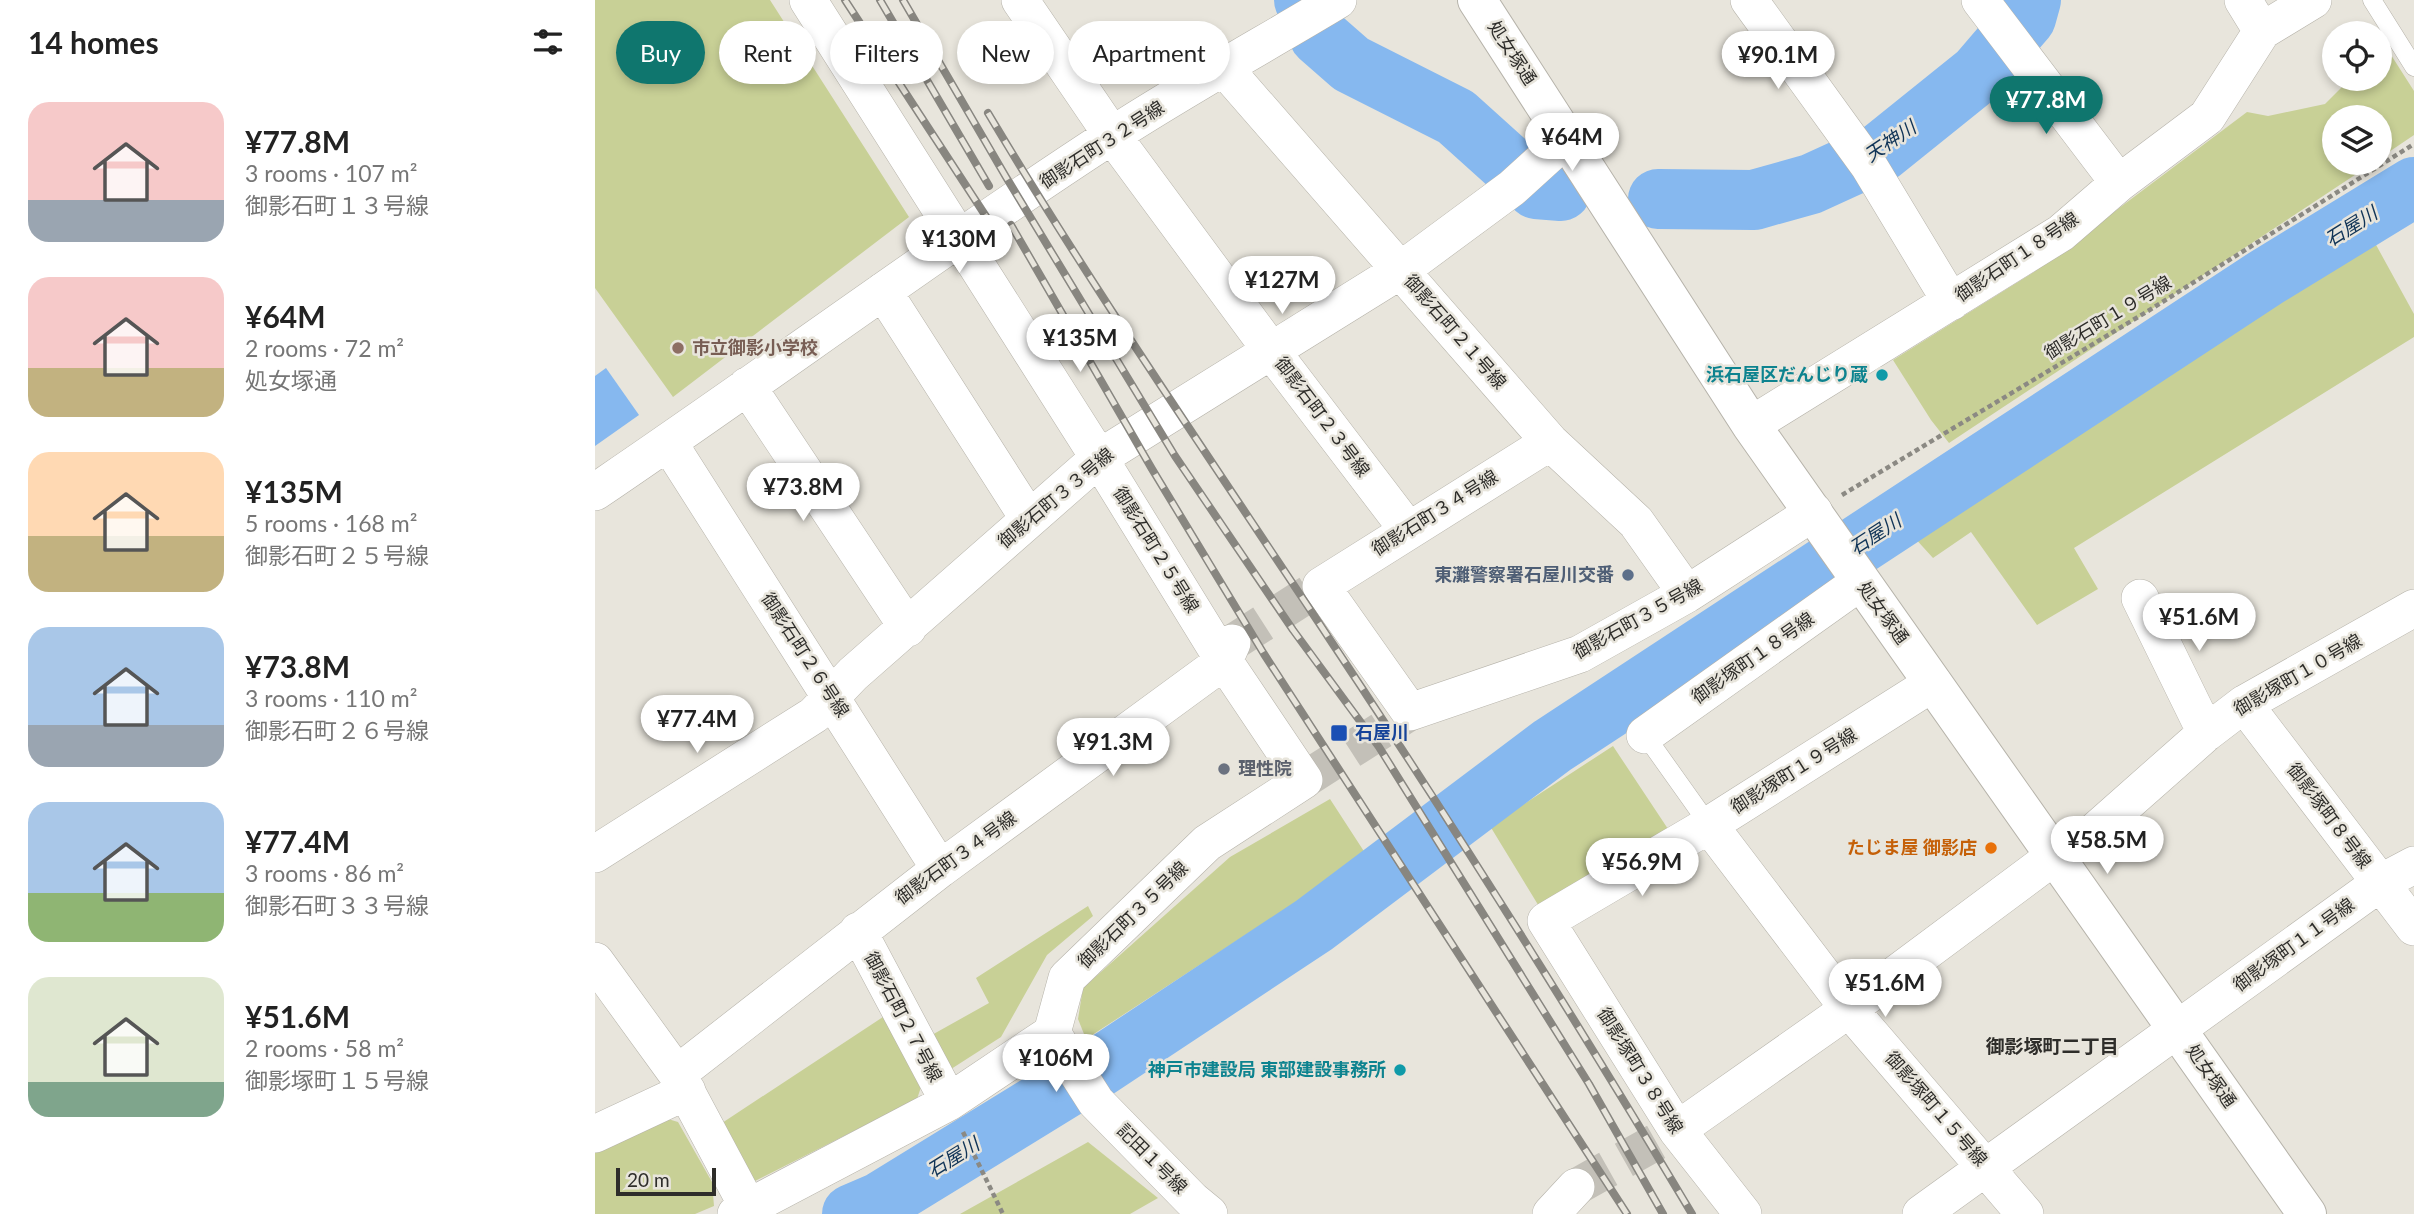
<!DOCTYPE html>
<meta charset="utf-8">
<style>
body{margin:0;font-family:Lato,"Noto Sans JP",sans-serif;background:#f2f2f2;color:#222;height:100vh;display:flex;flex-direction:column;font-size:26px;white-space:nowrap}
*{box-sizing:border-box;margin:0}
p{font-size:23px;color:#767676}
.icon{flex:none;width:38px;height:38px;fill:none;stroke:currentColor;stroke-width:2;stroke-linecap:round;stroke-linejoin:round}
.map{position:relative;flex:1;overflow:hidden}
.drawer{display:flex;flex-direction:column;background:#fff;width:595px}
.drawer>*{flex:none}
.guide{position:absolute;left:21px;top:21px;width:665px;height:63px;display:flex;gap:14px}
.fabs{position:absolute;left:1727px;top:21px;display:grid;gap:14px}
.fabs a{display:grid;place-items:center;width:70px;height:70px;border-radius:50%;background:#fff;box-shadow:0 4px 10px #0003;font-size:35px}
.scale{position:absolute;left:21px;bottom:18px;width:100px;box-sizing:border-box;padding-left:7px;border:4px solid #2e2d2a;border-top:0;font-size:19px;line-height:24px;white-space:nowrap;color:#2e2d2a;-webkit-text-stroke:5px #e8e5dc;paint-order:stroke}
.price{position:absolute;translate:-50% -60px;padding:0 16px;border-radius:24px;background:#fff;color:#222;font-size:23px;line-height:46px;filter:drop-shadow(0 2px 4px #0008)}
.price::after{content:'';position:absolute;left:50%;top:42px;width:21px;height:16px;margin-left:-10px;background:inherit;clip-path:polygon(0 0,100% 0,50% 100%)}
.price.selected{background:#0f766e;color:#fff}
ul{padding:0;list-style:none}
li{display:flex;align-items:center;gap:21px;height:175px;padding:0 28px}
li span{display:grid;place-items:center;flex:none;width:196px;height:140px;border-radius:21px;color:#555}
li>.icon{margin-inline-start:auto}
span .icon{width:84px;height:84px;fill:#fffc;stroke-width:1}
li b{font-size:30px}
h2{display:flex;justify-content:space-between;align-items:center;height:84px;padding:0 28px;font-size:30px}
.tag{padding:0 24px;border-radius:32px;background:#fff;box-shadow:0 4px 10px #0003;font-size:24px;line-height:63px}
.tag.selected{background:#0f766e;color:#fff}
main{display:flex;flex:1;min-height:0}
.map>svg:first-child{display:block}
</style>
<main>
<section class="drawer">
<h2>14 homes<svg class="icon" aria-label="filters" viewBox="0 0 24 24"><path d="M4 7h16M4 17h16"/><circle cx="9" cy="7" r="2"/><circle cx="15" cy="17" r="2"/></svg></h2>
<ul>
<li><span style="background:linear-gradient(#f6c9c9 70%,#9aa5b1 0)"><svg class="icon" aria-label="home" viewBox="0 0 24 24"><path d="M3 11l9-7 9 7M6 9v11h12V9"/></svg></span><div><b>¥77.8M</b><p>3 rooms · 107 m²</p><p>御影石町１３号線</p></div></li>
<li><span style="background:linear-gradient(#f6c9c9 65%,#c2b280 0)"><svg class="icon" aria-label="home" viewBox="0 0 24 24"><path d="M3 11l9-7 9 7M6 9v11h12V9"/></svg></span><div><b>¥64M</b><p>2 rooms · 72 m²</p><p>処女塚通</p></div></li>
<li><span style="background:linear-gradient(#ffd9b3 60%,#c2b280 0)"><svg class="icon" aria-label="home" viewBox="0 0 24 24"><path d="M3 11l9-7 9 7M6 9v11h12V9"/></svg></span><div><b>¥135M</b><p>5 rooms · 168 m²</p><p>御影石町２５号線</p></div></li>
<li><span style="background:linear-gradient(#a9c7e8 70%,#9aa5b1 0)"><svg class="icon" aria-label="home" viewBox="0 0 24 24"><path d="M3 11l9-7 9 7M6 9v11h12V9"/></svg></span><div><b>¥73.8M</b><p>3 rooms · 110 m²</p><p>御影石町２６号線</p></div></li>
<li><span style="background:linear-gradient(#a9c7e8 65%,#8fb573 0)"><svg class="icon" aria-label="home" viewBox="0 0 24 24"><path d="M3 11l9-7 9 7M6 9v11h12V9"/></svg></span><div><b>¥77.4M</b><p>3 rooms · 86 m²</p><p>御影石町３３号線</p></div></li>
<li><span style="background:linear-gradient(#dfe7d0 75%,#7fa58c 0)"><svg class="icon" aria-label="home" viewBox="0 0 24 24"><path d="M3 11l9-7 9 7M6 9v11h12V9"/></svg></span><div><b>¥51.6M</b><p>2 rooms · 58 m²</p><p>御影塚町１５号線</p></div></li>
</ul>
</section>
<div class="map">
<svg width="1819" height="1214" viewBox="0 0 1819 1214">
<rect width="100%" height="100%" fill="#e8e5dc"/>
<path fill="#c8d096" d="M 0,0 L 175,0 L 314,217 L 78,397 L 0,288 Z
M 1789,44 L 1819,91 L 1819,135 L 1785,158 L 1785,117 L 1740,117 L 1740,163 L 1778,163 L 1354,443 L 1336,420 L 1298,360 L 1439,272 L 1652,112 L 1673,116 L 1730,104 L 1755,79 L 1785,79 L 1785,48 Z
M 1780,243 L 1819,314 L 1819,337 L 1479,548 L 1503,589 L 1442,625 L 1376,532 L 1338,558 L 1318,536 Z
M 1018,746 L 1077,835 L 945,908 L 895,826 Z
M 735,799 L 772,856 L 491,1039 L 483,1019 L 488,988 L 635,857 Z
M 493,906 L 498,916 L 452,955 L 406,1037 L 353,1071 L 335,1036 L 394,1003 L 381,978 Z
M 291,1015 L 327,1084 L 322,1099 L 156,1183 L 127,1123 Z
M 56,1114 L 83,1122 L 117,1182 L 119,1206 L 100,1214 L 0,1214 L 0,1142 Z
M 493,1142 L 563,1198 L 535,1214 L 365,1214 Z"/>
<path fill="#86b8ef" d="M 11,368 L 44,415 L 0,446 L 0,376 Z"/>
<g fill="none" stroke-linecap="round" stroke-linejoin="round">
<path stroke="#86b8ef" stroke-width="60" d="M 709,0 L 724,36 L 756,64 L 861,117 L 941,189 L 966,191
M 1063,199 L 1159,200 L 1216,184 L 1286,152 L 1383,74 L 1431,18 L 1436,0
M 257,1214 L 285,1202 L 500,1070 L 719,925 L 957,746 L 1672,277 L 1819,187"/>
<path stroke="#c3c0b8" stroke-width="37" stroke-dasharray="37 18" stroke-linecap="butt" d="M 637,643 L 726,586
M 709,780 L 815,712
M 981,1187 L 1082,1130"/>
<defs>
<path id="service" d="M 1777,0 L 1819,67
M 1050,735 L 1114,825"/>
<path id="minor" d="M 425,0 L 517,135 L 675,349 L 813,530
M 1154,0 L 1274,166 L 1356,302
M 1385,0 L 1524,183
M 1648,0 L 1667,31
M 629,68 L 955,442 L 1041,522 L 1092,594
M 288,291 L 434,519
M 152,386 L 313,628
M 1156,425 L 1466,233 L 1524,183 L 1612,117 L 1667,31 L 1718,0
M 73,442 L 345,869
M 955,442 L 726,586 L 815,712 L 985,654 L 1092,594 L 1219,512
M 0,492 C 173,375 341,250 516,136 C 590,88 668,45 743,0
M 1545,598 L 1611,733
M 1649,704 L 1819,927
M 1050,735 L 1265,582
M 1114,825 L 1254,1009 L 1430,1214
M 0,854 L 219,715 L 258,674 L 504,458 L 806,270 L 917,188 L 972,138
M 263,931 L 354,1102
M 0,961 L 82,1074 L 154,1209
M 457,1033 L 501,1102 L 597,1200 L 614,1214
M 82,1074 L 345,869 L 629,661 L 637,643
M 1082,1130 L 1254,1009 L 1461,855 L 1499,832 L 1611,733 L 1649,704 L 1819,608
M 0,1134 L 92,1091
M 141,1214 L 354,1102 L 457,1033 L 472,978 L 612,843 L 709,780 L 629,661 L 504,458 L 213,0
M 956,1214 L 981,1187
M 1148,1214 L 1082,1130 L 951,921 L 1114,825 L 1338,683
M 1326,1214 L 1785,883 L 1819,865"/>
<path id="tertiary" d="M 882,0 L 1156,425 L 1712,1214"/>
</defs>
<use href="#service" stroke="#b6b3aa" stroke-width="19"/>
<use href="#minor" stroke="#b6b3aa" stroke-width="38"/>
<use href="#tertiary" stroke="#b6b3aa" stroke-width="40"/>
<path stroke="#8b8983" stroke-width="4.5" stroke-dasharray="5 3.5" stroke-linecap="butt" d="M 1247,495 L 1553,311 L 1819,144
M 368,1132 L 408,1214"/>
<use href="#service" stroke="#fff" stroke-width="18"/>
<use href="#minor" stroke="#fff" stroke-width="37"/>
<use href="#tertiary" stroke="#fff" stroke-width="38"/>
<defs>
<path id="rail" d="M 250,0 L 409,244
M 285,0 L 394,186
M 308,0 L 411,177 L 580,456 L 698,630 L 784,747 L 994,1084 L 1068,1214
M 393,113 C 495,284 608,448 718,614 C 849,811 976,1011 1097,1214
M 416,225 L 557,469 L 669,654 L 1032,1214"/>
</defs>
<use href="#rail" stroke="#888680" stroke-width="8"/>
<use href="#rail" stroke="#e8e5dc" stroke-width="5" stroke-dasharray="16" stroke-linecap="butt"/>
</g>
<circle fill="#8d6e63" stroke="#e8e5dc" stroke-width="2.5" cx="83" cy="348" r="7"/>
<g fill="#0f9aa8" stroke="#e8e5dc" stroke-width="2.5">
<circle cx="1287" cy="375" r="7"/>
<circle cx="805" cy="1070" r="7"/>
</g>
<circle fill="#5c6f8a" stroke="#e8e5dc" stroke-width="2.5" cx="1033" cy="575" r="7"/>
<rect fill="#1a4fb4" stroke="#e8e5dc" stroke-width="2.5" x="735" y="724" width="18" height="18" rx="3.5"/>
<circle fill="#6b7280" stroke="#e8e5dc" stroke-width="2.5" cx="629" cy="769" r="7"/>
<circle fill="#e8710a" stroke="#e8e5dc" stroke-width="2.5" cx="1396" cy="848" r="7"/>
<g text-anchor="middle" stroke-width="5" stroke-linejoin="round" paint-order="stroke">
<g font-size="18" fill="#2e2d2a" stroke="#e8e5dc">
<text transform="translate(917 53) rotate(57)" y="6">処女塚通</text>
<text transform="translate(507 145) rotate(-33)" y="6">御影石町３２号線</text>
<text transform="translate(1422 257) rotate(-34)" y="6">御影石町１８号線</text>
<text transform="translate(1513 318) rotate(-31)" y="6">御影石町１９号線</text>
<text transform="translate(860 332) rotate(49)" y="6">御影石町２１号線</text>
<text transform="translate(727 417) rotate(53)" y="6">御影石町２３号線</text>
<text transform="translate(461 498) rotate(-40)" y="6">御影石町３３号線</text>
<text transform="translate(840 513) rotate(-32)" y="6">御影石町３４号線</text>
<text transform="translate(561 550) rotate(58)" y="6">御影石町２５号線</text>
<text transform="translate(1288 613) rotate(54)" y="6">処女塚通</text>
<text transform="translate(1043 619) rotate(-29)" y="6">御影石町３５号線</text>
<text transform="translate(210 655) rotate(57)" y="6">御影石町２６号線</text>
<text transform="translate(1158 658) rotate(-35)" y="6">御影塚町１８号線</text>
<text transform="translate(1703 675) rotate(-30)" y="6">御影塚町１０号線</text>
<text transform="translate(1199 771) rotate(-32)" y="6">御影塚町１９号線</text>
<text transform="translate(1734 816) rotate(53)" y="6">御影塚町８号線</text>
<text transform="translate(361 858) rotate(-36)" y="6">御影石町３４号線</text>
<text transform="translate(538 915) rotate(-44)" y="6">御影石町３５号線</text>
<text transform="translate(1699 945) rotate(-36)" y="6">御影塚町１１号線</text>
<text transform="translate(308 1017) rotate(62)" y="6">御影石町２７号線</text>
<text transform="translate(1045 1071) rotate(58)" y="6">御影塚町３８号線</text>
<text transform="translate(1616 1076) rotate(55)" y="6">処女塚通</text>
<text transform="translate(1341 1109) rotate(49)" y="6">御影塚町１５号線</text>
<text transform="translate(557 1159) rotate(45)" y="6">記田１号線</text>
</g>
<g font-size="18" font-weight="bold" fill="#785e54" stroke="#e8e5dc" text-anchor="start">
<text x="97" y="354">市立御影小学校</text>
</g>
<g font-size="18" font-weight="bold" fill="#0d838f" stroke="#e8e5dc" text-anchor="end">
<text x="1273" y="381">浜石屋区だんじり蔵</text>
<text x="791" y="1076">神戸市建設局 東部建設事務所</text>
</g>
<g font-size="18" font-weight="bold" fill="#4e5e75" stroke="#e8e5dc" text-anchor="end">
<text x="1019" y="581">東灘警察署石屋川交番</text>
</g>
<g font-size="18" font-weight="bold" fill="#164399" stroke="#e8e5dc" text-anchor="start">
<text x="760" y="739">石屋川</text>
</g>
<g font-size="18" font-weight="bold" fill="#5b616d" stroke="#e8e5dc" text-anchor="start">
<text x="643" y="775">理性院</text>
</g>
<g font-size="18" font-weight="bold" fill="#c56008" stroke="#e8e5dc" text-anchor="end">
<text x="1382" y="854">たじま屋 御影店</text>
</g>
<g font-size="19" font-style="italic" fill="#103457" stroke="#e8e5dc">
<text transform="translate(1295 141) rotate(-34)" y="7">天神川</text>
<text transform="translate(1756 226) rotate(-32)" y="7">石屋川</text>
<text transform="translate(1280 534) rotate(-33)" y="7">石屋川</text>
<text transform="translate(358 1157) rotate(-32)" y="7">石屋川</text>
</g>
<g font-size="19" font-weight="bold" fill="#2e2d2a" stroke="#e8e5dc">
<text x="1457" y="1053">御影塚町二丁目</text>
</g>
</g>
</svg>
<div class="fabs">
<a><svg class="icon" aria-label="locate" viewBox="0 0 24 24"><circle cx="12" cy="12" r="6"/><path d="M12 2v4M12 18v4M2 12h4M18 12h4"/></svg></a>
<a><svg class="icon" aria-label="layers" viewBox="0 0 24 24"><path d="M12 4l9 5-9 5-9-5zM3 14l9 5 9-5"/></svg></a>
</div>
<div class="scale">20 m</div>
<b class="price" style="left:1183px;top:91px">¥90.1M</b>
<b class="price selected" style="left:1451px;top:136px">¥77.8M</b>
<b class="price" style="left:977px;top:173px">¥64M</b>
<b class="price" style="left:364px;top:275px">¥130M</b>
<b class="price" style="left:687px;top:316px">¥127M</b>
<b class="price" style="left:485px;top:374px">¥135M</b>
<b class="price" style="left:208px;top:523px">¥73.8M</b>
<b class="price" style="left:1604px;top:653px">¥51.6M</b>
<b class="price" style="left:102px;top:755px">¥77.4M</b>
<b class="price" style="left:518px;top:778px">¥91.3M</b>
<b class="price" style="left:1512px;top:876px">¥58.5M</b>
<b class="price" style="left:1047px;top:898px">¥56.9M</b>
<b class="price" style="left:1290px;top:1019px">¥51.6M</b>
<b class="price" style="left:461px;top:1094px">¥106M</b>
<div class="guide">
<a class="tag selected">Buy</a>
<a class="tag">Rent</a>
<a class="tag">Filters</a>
<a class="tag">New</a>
<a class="tag">Apartment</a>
</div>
</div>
</main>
